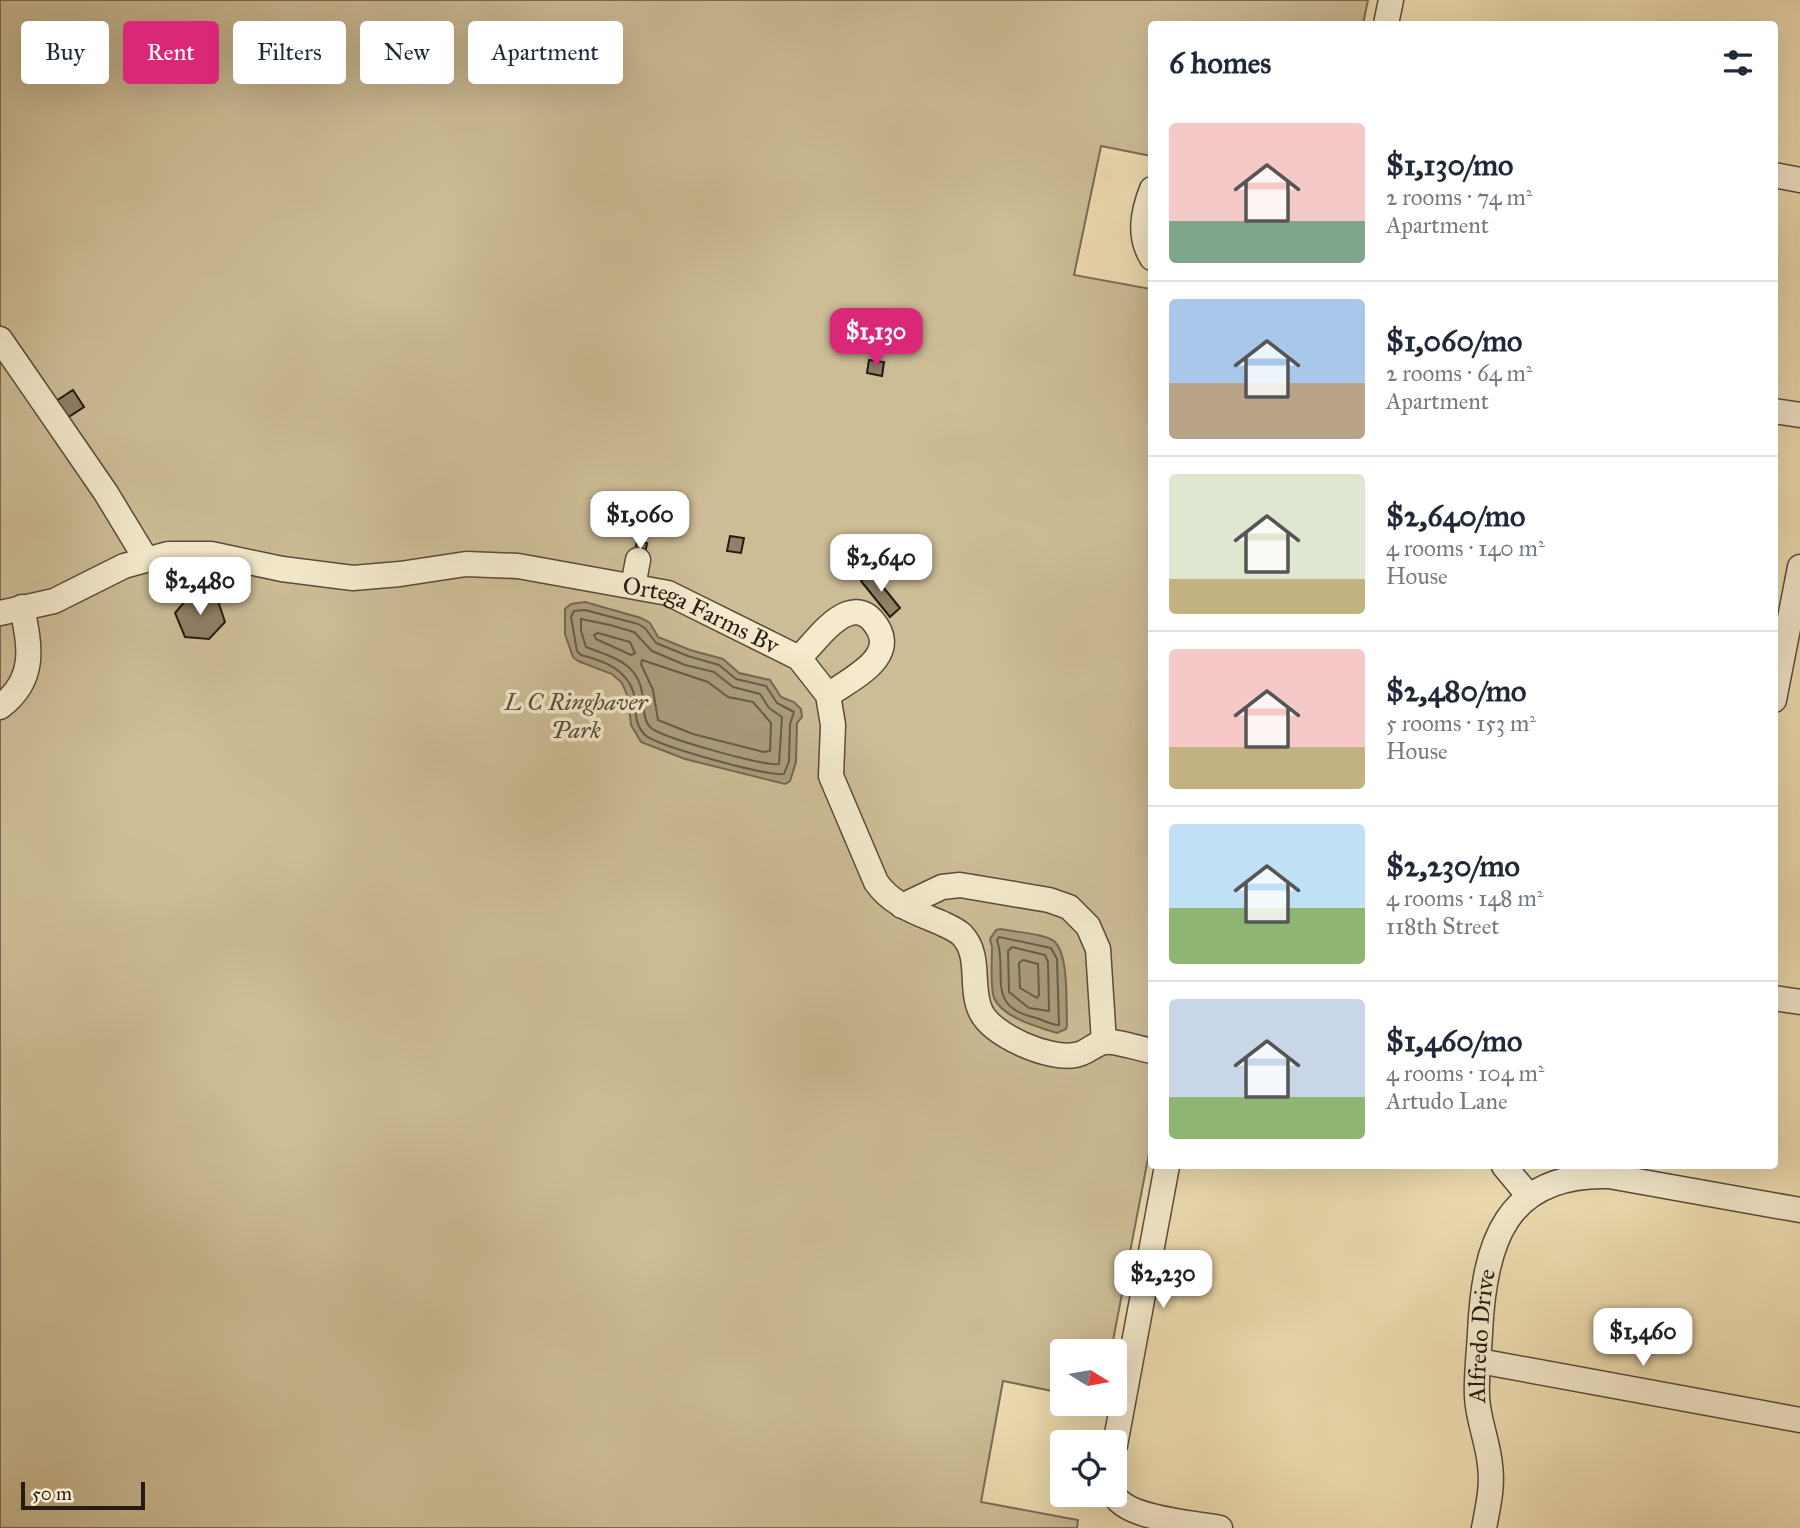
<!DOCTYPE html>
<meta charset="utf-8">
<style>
body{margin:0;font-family:"IM FELL Great Primer",serif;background:#f2f2f3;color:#1f2937;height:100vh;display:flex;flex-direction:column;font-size:26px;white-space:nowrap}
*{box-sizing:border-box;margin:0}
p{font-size:23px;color:#747a83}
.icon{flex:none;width:38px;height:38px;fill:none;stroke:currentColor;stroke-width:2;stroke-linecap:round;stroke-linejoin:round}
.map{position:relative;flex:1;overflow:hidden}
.details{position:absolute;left:1148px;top:21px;width:630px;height:1148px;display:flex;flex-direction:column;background:#fff;border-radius:7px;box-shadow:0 7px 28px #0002}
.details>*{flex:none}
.banner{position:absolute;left:21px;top:21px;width:665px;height:63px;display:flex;gap:14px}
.needle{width:46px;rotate:101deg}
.controls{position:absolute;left:1050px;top:1339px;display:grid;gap:14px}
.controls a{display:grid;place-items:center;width:77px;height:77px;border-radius:7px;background:#fff;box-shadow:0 7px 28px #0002;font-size:35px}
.scale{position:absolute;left:21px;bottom:18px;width:124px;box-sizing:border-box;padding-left:7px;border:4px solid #261b13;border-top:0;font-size:19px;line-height:24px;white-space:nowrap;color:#261b13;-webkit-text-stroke:5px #f5eacd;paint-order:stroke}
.price{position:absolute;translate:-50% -60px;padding:0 16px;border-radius:14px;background:#fff;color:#222;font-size:23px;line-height:46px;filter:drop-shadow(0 2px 4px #0008)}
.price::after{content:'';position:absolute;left:50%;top:42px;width:21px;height:16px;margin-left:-10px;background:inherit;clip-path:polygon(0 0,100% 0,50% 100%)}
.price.selected{background:#db2777;color:#fff}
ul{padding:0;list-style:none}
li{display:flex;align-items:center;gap:21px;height:175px;padding:0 21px}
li+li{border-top:2px solid #e0e1e3}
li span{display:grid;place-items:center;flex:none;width:196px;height:140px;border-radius:7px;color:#555}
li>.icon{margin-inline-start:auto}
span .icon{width:84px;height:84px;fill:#fffc;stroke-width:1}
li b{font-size:30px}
h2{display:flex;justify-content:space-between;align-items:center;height:84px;padding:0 21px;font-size:30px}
.tag{padding:0 24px;border-radius:7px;background:#fff;box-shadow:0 7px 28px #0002;font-size:24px;line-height:63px}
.tag.selected{background:#db2777;color:#fff}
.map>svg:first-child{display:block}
</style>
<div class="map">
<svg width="1800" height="1528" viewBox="0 0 1800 1528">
<rect width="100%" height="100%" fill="#efdeb2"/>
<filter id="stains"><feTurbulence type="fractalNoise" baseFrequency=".00286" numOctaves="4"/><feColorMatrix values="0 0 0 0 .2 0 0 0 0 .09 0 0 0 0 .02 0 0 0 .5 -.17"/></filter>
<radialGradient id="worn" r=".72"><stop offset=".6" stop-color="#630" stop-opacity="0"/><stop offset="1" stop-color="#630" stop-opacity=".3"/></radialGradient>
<path fill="#cdbd97" stroke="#7a6c55" stroke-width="2" d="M 0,0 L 1368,0 L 1363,24 L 1152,24 L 1151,156 L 1101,146 L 1074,275 L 1151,289 L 1151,1143 L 1111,1351 L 1062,1351 L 1062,1393 L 1003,1381 L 981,1502 L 1078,1520 L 1077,1528 L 0,1528 Z"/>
<path fill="#ab9c7c" stroke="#766852" stroke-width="2" d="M 585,602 L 641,618 L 650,623 L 658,637 L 690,650 L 723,659 L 739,673 L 770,680 L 781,697 L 794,702 L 801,709 L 802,717 L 797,723 L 796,762 L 790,781 L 785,784 L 685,759 L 641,742 L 631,725 L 628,697 L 622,683 L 612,674 L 578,661 L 573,657 L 565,634 L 565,609 L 571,604 Z
M 1001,929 C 1013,932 1048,934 1055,942 C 1069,956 1066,1005 1067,1025 L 1066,1029 L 1057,1033 C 1038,1027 1003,1018 994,998 C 990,987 992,959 992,947 L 990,939 L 996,930 Z"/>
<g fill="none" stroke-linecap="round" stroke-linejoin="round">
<path stroke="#685c48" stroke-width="2" d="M 585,610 L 638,624 L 645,628 L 656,643 L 688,656 L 719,665 L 736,679 L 766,686 L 777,703 L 794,712 L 790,724 L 789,761 L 784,774 C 769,777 657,746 645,735 C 640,730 637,723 636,716 C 635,709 636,701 634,694 C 627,669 604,661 581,655 L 577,651 L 571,617 L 574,611 Z
M 581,619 L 610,625 L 634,632 L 652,651 L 685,665 L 714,672 L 733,687 L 760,694 L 769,708 L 782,717 L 779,764 C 766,767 659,737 650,727 C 644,721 644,710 643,702 C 642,664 615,658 586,647 L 581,631 Z
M 598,633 L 630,642 L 635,653 L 631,655 L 596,639 L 594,635 Z
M 642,660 L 708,682 L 728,697 L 753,702 L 771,723 L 770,751 L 764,752 L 693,734 L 658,720 L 653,690 L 641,664 Z
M 999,937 L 1051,948 L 1057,959 L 1059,1025 C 1050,1025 1042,1019 1033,1017 C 985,1006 1008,972 997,940 Z
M 1012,947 L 1045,955 L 1048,962 L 1049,1011 L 1029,1008 L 1009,992 L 1008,951 Z
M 1023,960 L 1038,964 L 1039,995 L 1037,998 L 1020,988 L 1019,963 Z"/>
</g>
<path fill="#8f8066" stroke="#261b13" stroke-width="2" d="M 869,360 L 884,362 L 882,376 L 867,373 Z
M 73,390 L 84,407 L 67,418 L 56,401 Z
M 730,536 L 744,538 L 741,553 L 727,551 Z
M 637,541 L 647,543 L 644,561 L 633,559 Z
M 889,562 L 898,572 L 888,580 L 879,570 Z
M 871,572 L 900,608 L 890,617 L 861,581 Z
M 191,594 L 217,598 L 225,622 L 209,639 L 185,637 L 175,613 Z"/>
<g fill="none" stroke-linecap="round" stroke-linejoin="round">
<defs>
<g id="minor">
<path d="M 1386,24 L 1391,0"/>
<path d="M 1774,175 L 1800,180"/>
<path d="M 1152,189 C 1143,212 1138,236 1152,258"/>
<path d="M 0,339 L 106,493 L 146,559"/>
<path d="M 1774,411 L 1800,415"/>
<path d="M 633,586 L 638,560"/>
<path id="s1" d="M 0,613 L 54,601 L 124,566 L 168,554 L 211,554 L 282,569 L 353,578 L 400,574 L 466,564 L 518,566 L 668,593 L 799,658 L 828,695 L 833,725 L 831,776 L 876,882 C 891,904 915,912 939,922 C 947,926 956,929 962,935 C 982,956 969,988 981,1012 C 993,1036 1049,1060 1075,1055 C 1086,1054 1094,1044 1104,1042 C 1114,1040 1141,1049 1152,1051"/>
<path d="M 799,658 C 813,644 829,621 847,614 C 857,610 866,613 872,620 C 903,655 854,677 828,695"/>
<path d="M 1774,700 L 1800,567"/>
<path d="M 0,707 C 37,679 30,647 22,607"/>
<path d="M 902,906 L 942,887 L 960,885 L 1049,900 L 1069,907 L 1088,926 L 1098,949 L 1104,1042"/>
<path d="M 1774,998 L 1800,1002"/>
<path d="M 1504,1166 L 1529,1196"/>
<path d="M 1479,1361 L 1800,1420"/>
<path d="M 1115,1445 L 1167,1166"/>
<path d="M 1114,1494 C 1125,1519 1195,1523 1220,1528"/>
<path id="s2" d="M 1484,1528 C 1488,1507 1493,1486 1490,1465 C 1488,1442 1478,1420 1477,1397 C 1476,1376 1479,1354 1480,1333 C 1484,1244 1505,1173 1609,1176 L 1800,1210"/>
</g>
</defs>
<use href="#minor" stroke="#584c3b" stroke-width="27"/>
<use href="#minor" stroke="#f5eacd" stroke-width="24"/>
</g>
<g text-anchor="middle" stroke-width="7" stroke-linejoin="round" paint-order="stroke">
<g font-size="24" fill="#261b13" stroke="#f5eacd">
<text dy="8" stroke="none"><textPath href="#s1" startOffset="723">Ortega Farms Bv</textPath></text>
<text dy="8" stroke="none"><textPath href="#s2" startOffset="194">Alfredo Drive</textPath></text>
</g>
<g font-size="24" font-style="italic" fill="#584c3b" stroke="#f5eacd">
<text x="576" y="710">L C Ringhaver<tspan x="576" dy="28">Park</tspan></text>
</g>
</g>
<rect width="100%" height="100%" filter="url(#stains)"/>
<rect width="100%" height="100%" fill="url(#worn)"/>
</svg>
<div class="controls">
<a><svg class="needle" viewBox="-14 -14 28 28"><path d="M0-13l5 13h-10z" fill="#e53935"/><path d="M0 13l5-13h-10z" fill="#747a83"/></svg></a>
<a><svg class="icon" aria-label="locate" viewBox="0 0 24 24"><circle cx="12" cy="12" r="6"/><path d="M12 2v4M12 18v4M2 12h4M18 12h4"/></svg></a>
</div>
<div class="scale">50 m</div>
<b class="price selected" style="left:876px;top:368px">$1,130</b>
<b class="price" style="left:640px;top:551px">$1,060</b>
<b class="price" style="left:881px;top:594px">$2,640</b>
<b class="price" style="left:200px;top:617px">$2,480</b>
<b class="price" style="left:1163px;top:1310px">$2,230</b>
<b class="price" style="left:1643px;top:1368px">$1,460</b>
<div class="banner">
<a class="tag">Buy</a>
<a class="tag selected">Rent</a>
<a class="tag">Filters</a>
<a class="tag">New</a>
<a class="tag">Apartment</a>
</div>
<section class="details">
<h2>6 homes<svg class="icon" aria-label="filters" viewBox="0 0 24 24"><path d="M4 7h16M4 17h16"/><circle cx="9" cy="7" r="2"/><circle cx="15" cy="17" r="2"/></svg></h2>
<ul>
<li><span style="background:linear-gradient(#f6c9c9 70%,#7fa58c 0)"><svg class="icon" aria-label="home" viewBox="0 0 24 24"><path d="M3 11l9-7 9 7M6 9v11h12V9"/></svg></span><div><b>$1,130/mo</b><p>2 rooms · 74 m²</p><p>Apartment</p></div></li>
<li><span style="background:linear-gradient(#a9c7e8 60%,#b9a48a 0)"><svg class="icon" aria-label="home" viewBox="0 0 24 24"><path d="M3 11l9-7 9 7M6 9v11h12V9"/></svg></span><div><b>$1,060/mo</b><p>2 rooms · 64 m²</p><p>Apartment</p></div></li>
<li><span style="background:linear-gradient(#dfe7d0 75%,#c2b280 0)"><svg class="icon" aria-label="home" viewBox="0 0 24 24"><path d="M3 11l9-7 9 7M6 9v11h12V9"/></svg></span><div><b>$2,640/mo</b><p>4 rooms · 140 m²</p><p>House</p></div></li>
<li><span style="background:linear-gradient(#f6c9c9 70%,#c2b280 0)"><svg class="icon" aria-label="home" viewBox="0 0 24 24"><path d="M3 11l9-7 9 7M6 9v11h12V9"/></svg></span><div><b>$2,480/mo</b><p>5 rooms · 153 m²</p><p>House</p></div></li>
<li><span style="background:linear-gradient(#bfe0f5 60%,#8fb573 0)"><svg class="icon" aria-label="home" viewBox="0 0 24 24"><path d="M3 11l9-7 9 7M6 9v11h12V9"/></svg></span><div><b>$2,230/mo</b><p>4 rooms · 148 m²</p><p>118th Street</p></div></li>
<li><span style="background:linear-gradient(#c9d6e8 70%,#8fb573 0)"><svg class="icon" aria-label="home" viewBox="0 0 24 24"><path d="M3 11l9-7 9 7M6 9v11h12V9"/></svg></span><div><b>$1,460/mo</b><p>4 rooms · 104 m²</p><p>Artudo Lane</p></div></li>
</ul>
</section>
</div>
